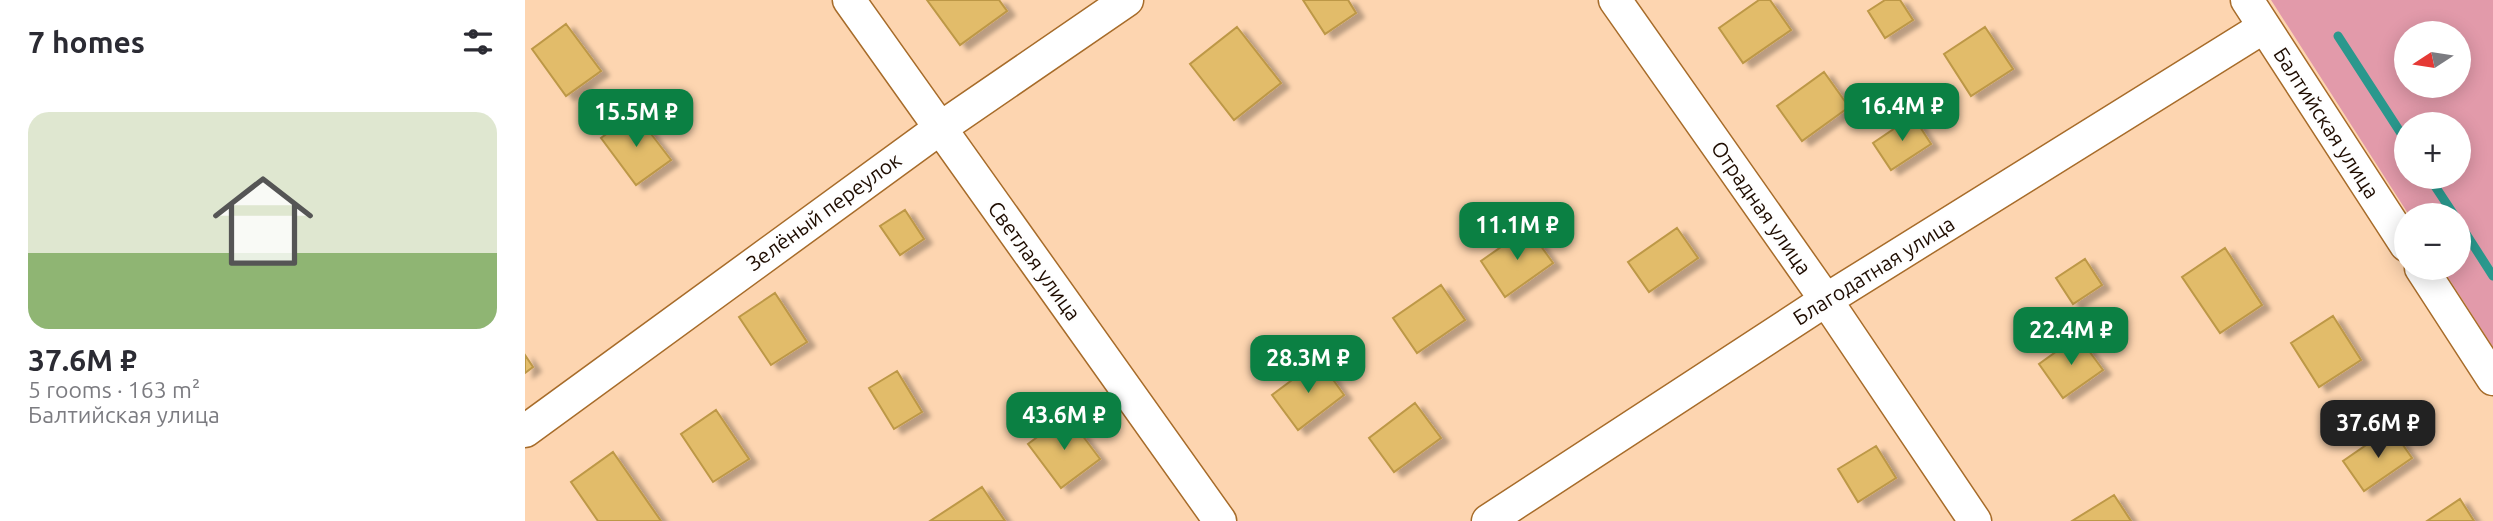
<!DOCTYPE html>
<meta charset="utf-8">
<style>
body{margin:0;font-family:Ubuntu,sans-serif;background:#f2f2f3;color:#2b2b33;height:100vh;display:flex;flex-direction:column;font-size:26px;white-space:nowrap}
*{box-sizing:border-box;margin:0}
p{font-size:23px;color:#7c7c81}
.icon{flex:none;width:38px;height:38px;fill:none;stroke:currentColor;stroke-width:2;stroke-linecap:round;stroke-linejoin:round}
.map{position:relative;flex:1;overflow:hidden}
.details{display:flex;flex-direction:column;background:#fff;width:525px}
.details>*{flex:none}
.needle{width:46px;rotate:258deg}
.buttons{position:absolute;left:1869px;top:21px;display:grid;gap:14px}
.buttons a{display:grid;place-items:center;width:77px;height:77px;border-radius:50%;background:#fff;box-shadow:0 4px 18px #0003;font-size:35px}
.price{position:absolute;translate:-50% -60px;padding:0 16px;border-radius:14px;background:#0b8043;color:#fff;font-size:23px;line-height:46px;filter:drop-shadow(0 2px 4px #0008)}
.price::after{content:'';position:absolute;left:50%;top:42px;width:21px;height:16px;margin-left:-10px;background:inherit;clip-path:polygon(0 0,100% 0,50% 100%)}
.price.active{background:#222;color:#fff}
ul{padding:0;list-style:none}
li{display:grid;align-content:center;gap:14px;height:371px;padding:0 28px}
li span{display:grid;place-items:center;height:217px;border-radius:21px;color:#555}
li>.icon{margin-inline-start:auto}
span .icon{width:126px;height:126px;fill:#fffc;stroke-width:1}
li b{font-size:30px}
h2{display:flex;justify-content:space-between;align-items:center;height:84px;padding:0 28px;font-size:30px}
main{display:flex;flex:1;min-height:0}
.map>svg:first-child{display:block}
</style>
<main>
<section class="details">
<h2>7 homes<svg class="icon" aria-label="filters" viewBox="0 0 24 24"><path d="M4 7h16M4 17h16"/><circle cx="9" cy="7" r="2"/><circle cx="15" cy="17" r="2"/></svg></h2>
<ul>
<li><span style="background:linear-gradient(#dfe7d0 65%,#8fb573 0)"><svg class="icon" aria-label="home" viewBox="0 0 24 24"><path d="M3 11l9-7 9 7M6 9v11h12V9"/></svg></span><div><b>37.6M ₽</b><p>5 rooms · 163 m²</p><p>Балтийская улица</p></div></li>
</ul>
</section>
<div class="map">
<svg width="1968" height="521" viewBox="0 0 1968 521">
<defs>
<filter id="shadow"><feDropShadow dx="8" dy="4.5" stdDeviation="2" flood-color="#0004"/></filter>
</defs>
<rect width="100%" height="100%" fill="#fdd5b0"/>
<path fill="#e29aaa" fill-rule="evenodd" d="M 1746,0 L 1968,0 L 1968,347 L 1917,268 L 1934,268 L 1934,215 L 1884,215 ZM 1881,33 L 1934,33 L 1934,86 L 1881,86 ZM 1881,124 L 1934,124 L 1934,177 L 1881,177 Z"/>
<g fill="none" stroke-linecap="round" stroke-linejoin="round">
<path stroke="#2a988d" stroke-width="9" d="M 1813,36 L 1881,141
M 1904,177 L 1929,215
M 1934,223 L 1968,276"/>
</g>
<path fill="#e2bc6a" stroke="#bd9846" stroke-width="2" filter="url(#shadow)" d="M 402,0 L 474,0 L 482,11 L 435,45 Z
M 778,0 L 823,0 L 831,13 L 800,34 Z
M 1234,0 L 1245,0 L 1266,30 L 1218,63 L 1194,28 Z
M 1360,0 L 1375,0 L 1388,20 L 1360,38 L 1343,11 Z
M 41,24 L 76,71 L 41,96 L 7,49 Z
M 712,27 L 756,83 L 709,120 L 665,64 Z
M 1460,27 L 1488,69 L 1446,96 L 1419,54 Z
M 1299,72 L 1324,107 L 1277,141 L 1252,106 Z
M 110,113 L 146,160 L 111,185 L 76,138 Z
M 1388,116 L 1406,144 L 1366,170 L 1348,143 Z
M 380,210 L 399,239 L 375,255 L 355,226 Z
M 1003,228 L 1028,263 L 980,297 L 956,261 Z
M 1152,228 L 1173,258 L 1124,292 L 1103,262 Z
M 1700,248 L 1737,305 L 1695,333 L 1657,277 Z
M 1560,259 L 1577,285 L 1548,304 L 1531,278 Z
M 916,285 L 940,320 L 892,353 L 868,318 Z
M 250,293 L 282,342 L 246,365 L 214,317 Z
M 1808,316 L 1836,360 L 1794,387 L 1766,343 Z
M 1553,336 L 1578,370 L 1538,398 L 1514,364 Z
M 0,355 L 8,367 L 0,373 Z
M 794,360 L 819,395 L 773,430 L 747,395 Z
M 372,371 L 397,412 L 369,429 L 344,388 Z
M 890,403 L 916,438 L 869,472 L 844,438 Z
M 191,410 L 224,459 L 188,482 L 156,434 Z
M 542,415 L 575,459 L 536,488 L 503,444 Z
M 1866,428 L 1887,458 L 1839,491 L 1818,461 Z
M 1351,446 L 1371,478 L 1333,502 L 1313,469 Z
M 88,452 L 136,521 L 73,521 L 46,482 Z
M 457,487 L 480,521 L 405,521 Z
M 1589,495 L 1606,521 L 1547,521 Z
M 1935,499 L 1949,521 L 1902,521 Z"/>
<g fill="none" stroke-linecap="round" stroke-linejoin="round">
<defs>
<path id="minor" d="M 324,0 L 695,521
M 1090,0 L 1301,300 L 1450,521
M 1722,0 L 1881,245
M 1896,268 L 1968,379
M 0,431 L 414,129 L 602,0
M 963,521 L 1301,300 L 1739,27"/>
</defs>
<use href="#minor" stroke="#a76c2a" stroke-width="35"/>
<use href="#minor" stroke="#fff" stroke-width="32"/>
</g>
<g text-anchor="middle" stroke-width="5" stroke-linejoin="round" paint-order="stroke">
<g font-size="21" fill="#1e0c00" stroke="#fefefe">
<text transform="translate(1801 123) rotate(57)" y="7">Балтийская улица</text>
<text transform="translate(1236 208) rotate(55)" y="7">Отрадная улица</text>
<text transform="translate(299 212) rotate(-36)" y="7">Зелёный переулок</text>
<text transform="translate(509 261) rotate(54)" y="7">Светлая улица</text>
<text transform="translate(1349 271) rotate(-32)" y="7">Благодатная улица</text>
</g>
</g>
</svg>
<div class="buttons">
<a><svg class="needle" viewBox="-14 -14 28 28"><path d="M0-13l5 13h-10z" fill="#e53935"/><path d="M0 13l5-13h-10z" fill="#7c7c81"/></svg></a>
<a>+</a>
<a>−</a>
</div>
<b class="price" style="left:1377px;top:143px">16.4M ₽</b>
<b class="price" style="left:111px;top:149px">15.5M ₽</b>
<b class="price" style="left:992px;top:262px">11.1M ₽</b>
<b class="price" style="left:1546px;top:367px">22.4M ₽</b>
<b class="price" style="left:783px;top:395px">28.3M ₽</b>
<b class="price" style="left:539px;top:452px">43.6M ₽</b>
<b class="price active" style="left:1853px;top:460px">37.6M ₽</b>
</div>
</main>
